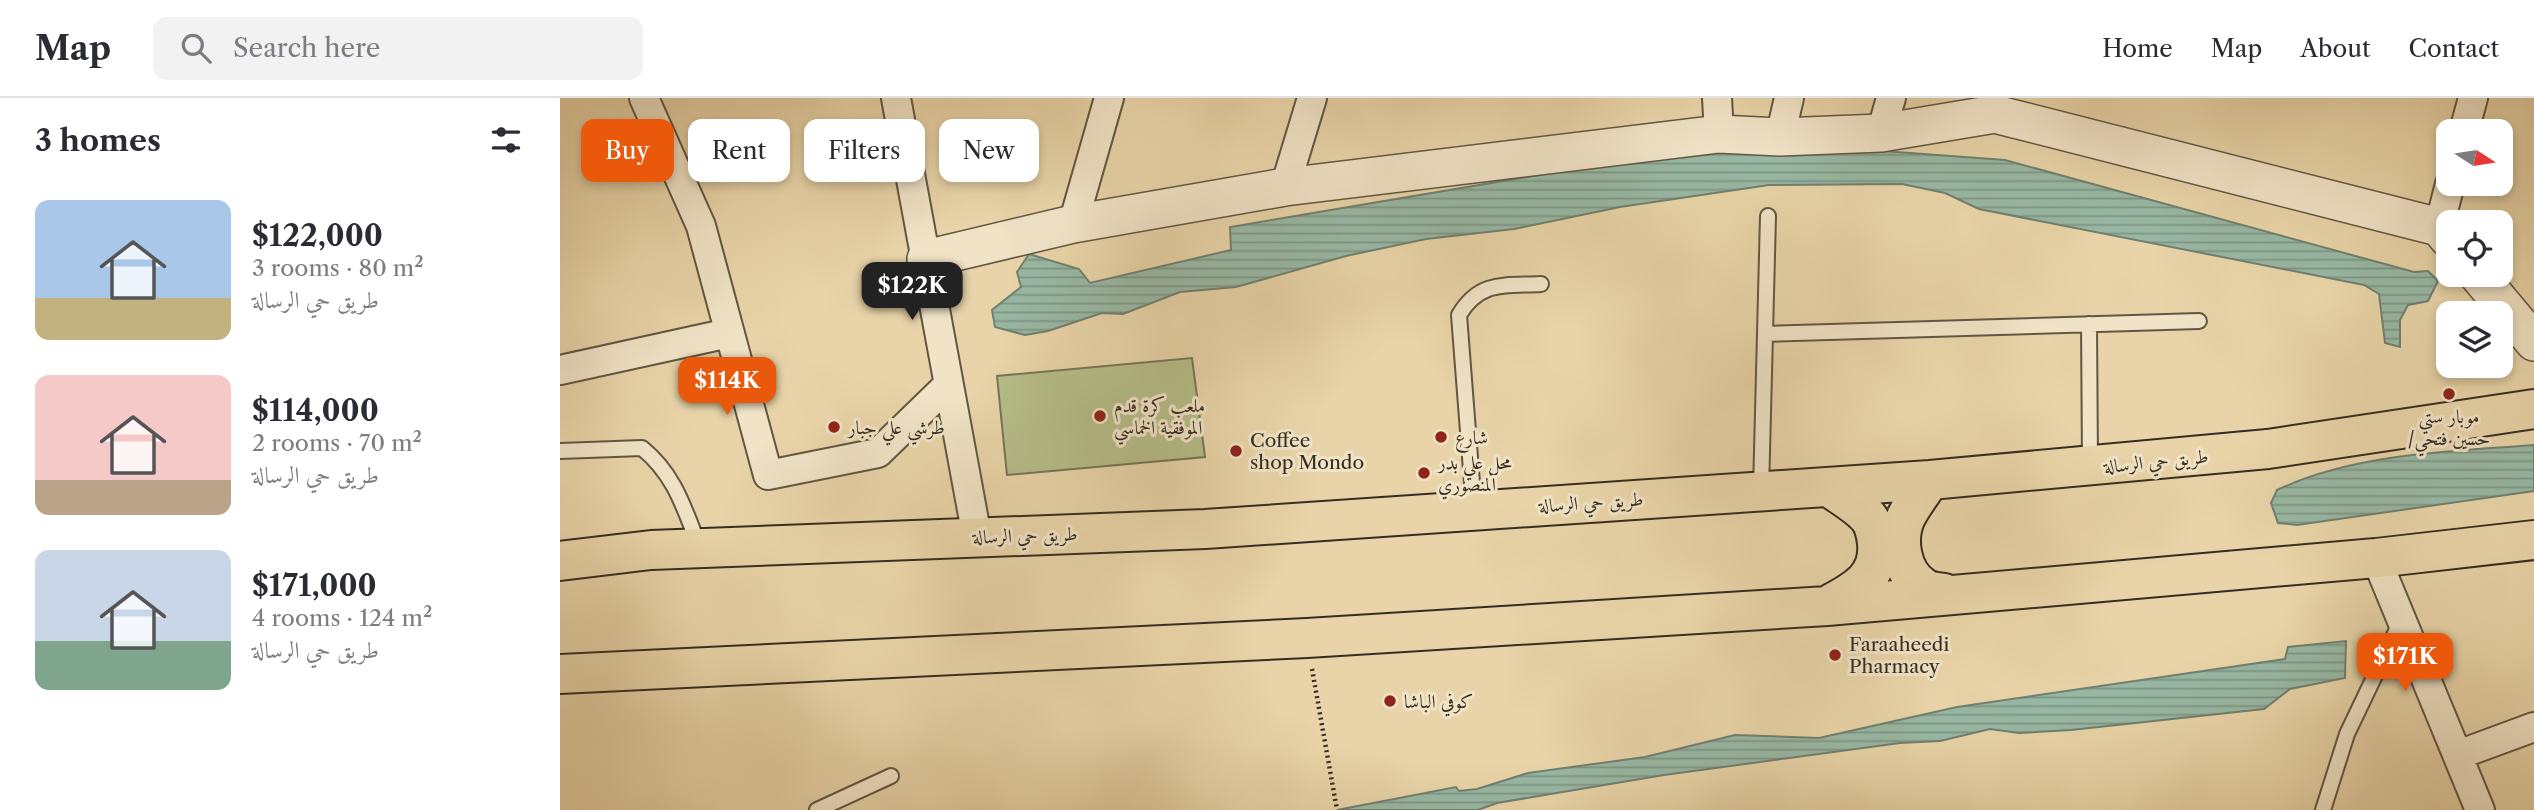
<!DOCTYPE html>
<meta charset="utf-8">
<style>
body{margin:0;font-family:"Libre Caslon Text",Amiri,serif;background:#f2f2f3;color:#2b2b33;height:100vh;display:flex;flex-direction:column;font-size:26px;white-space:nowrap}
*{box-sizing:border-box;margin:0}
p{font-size:23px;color:#7c7c81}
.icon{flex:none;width:38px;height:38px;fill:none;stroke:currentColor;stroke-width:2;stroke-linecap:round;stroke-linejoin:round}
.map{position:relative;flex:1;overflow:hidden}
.drawer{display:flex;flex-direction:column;background:#fff;width:560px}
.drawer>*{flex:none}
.top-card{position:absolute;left:21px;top:21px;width:665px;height:63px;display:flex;gap:14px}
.needle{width:46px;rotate:102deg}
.tools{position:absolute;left:1876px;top:21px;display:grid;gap:14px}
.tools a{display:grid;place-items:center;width:77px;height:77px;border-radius:14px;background:#fff;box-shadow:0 4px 10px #0003;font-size:35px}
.price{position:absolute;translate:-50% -60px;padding:0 16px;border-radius:14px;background:#ea580c;color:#fff;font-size:23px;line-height:46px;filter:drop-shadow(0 2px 4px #0008)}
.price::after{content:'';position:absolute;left:50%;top:42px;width:21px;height:16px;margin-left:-10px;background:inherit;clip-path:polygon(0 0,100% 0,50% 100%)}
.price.selected{background:#222;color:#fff}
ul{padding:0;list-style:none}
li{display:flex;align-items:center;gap:21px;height:175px;padding:0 35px}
li span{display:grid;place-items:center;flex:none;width:196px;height:140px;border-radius:14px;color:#555}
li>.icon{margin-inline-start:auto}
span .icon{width:84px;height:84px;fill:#fffc;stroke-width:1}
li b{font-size:30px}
h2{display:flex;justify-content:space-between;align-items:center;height:84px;padding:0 35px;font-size:30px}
.pill{padding:0 24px;border-radius:14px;background:#fff;box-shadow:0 4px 10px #0003;font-size:24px;line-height:63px}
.pill.selected{background:#ea580c;color:#fff}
header{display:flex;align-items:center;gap:42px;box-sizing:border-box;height:98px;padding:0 35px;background:#fff;border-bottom:2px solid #e1e1e2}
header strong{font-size:33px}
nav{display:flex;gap:38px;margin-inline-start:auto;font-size:24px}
.search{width:490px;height:63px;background:#f2f2f3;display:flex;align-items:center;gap:18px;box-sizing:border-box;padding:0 24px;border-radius:14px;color:#7c7c81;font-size:26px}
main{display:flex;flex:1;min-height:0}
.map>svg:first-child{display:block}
</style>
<header>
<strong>Map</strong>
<div class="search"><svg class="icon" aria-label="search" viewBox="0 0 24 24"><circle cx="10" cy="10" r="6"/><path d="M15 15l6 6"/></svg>Search here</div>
<nav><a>Home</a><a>Map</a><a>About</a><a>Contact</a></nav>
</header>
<main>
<section class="drawer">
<h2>3 homes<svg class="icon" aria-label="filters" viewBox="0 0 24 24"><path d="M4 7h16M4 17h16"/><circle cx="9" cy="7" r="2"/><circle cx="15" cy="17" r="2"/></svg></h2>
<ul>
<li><span style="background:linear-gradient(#a9c7e8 70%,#c2b280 0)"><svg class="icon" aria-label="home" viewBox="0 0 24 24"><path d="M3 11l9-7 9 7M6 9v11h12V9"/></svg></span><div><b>$122,000</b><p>3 rooms · 80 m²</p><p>طريق حي الرسالة</p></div></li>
<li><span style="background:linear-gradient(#f6c9c9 75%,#b9a48a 0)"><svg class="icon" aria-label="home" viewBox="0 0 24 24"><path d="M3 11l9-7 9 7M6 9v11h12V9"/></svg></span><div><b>$114,000</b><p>2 rooms · 70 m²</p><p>طريق حي الرسالة</p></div></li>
<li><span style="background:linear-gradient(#c9d6e8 65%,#7fa58c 0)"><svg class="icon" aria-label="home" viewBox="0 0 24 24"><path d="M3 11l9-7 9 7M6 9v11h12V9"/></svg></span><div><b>$171,000</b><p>4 rooms · 124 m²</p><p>طريق حي الرسالة</p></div></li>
</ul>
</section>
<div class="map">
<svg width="1974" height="712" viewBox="0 0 1974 712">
<defs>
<pattern id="water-rules" width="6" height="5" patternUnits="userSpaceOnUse" patternTransform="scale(1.75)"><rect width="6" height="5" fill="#98b8a4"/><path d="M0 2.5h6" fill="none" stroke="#7d9685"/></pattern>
</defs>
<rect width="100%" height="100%" fill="#e8d4a8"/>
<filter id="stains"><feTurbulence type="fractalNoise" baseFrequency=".00286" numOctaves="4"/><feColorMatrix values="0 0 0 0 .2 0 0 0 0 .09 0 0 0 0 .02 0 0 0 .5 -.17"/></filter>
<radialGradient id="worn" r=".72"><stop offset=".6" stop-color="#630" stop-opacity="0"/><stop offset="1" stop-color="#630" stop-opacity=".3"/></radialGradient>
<path fill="#b5bd88" stroke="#767555" stroke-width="2" d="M 632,260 L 645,359 L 447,377 L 437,278 Z"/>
<path fill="url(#water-rules)" stroke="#718070" stroke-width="2" d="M 1296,51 L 1445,62 L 1854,174 L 1868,173 L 1878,183 L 1868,203 L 1848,207 L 1840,222 L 1840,249 L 1825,245 L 1819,196 L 1804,187 L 1419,111 L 1385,95 L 1342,86 L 1209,87 L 1060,109 L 954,131 L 866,141 L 786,158 L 676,189 L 620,194 L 563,216 L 542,215 L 488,233 L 465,237 L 435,229 L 432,212 L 461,189 L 457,174 L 469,156 L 519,171 L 530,185 L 671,152 L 670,129 L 1115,54 Z
M 1974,347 L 1974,393 L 1737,427 L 1718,425 L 1711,405 L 1717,392 C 1796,355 1888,354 1974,347 Z
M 1786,543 L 1785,580 L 1730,591 L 1704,611 L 1511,632 L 1459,635 L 1430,631 L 1380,643 L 1340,645 L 1104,677 L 937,705 L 918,712 L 777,712 L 896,689 L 899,693 L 917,691 L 968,675 L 1085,659 L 1175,637 L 1259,640 L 1397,609 L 1725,561 L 1728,549 Z"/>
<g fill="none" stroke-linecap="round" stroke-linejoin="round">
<defs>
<path id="service" d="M 1529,226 L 1530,365
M 1205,236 L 1639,223
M 0,353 L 82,350 C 115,377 124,410 139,448
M 1201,393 L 1208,118
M 914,411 L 899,217 C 920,182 945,188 981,186
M 257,712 L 331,678
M 1763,712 L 1787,636 L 1841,523"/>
<path id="minor" d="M 84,0 L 141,128 L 208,377 L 318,355 L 388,287
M 336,0 L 417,439
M 1157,0 L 1159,36
M 1904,33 L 1913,0
M 1321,35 L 1331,0
M 1220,39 L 1229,0
M 725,89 L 752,0
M 513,126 L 549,0
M 1879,129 L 1890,86
M 0,272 L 169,235
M 1816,460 L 1920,712
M 1898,657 L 1974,629"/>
<path id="tertiary" d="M 366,161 L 513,126 L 725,89 L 1159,36 L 1220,39 L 1321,35 L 1435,16 L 1879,129 L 1888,140
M 1918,177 L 1974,244"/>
<path id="primary" d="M 1370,382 C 1362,394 1352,407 1346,419 C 1336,441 1341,475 1363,489 C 1368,493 1378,494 1384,495
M 1269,389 C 1281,398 1299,408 1308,419 C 1314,426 1316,437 1317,445 C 1320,478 1298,491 1272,505
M 0,463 L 91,452 L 645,431 L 1370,382 L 1708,351 L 1974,311
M 0,576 L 747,540 L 1267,508 L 1816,460 L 1974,442"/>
</defs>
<use href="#service" stroke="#625744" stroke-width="18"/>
<use href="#minor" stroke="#625744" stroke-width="32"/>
<use href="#tertiary" stroke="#625744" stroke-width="40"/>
<use href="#primary" stroke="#362d22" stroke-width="42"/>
<path stroke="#362d22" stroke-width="4.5" stroke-dasharray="2 3.5" stroke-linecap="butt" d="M 752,571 L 777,712"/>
<use href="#service" stroke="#f0e3c6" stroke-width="14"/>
<use href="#minor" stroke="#f0e3c6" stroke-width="28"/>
<use href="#tertiary" stroke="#f0e3c6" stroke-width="37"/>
<use href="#primary" stroke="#e8d4a8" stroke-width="38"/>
</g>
<g fill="#8f2418" stroke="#f0e3c6" stroke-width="2.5">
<circle cx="1889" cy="296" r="7"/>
<circle cx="540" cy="318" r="7"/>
<circle cx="274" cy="329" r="7"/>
<circle cx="881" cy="339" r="7"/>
<circle cx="676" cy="353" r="7"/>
<circle cx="864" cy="375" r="7"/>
<circle cx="1275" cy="557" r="7"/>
<circle cx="830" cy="603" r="7"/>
</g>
<g text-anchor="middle" stroke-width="6" stroke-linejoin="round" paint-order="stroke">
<g font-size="19" fill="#362d22" stroke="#f0e3c6" text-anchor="start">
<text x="554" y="314">ملعب كرة قدم<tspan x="554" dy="22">الموفقية الخماسي</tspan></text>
<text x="1889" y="325" text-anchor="middle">موبار ستي<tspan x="1889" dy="22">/حسين فتحي</tspan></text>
<text x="288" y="336">طرشي علي جبار</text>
<text x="895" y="346">شارع</text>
<text x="690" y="349">Coffee<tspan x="690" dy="22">shop Mondo</tspan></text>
<text x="878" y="371">محل علي بدر<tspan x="878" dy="22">المنصوري</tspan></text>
<text x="1289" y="553">Faraaheedi<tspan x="1289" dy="22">Pharmacy</tspan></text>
<text x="844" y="610">كوفي الباشا</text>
</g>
<g font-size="19" fill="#362d22" stroke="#f0e3c6">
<text transform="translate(1596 363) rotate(-6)" y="7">طريق حي الرسالة</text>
<text transform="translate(1031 404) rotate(-4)" y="7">طريق حي الرسالة</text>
<text transform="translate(465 437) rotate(-2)" y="7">طريق حي الرسالة</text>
</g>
</g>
<rect width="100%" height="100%" filter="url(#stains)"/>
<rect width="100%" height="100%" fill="url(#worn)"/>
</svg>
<div class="tools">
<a><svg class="needle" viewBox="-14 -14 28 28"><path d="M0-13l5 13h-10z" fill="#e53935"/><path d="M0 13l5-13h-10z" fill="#7c7c81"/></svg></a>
<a><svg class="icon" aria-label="locate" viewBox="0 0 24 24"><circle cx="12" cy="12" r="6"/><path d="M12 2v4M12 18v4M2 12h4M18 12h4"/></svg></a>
<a><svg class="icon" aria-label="layers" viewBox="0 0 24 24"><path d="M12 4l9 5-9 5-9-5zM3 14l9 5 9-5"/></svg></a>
</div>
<b class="price selected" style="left:352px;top:224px">$122K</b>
<b class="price" style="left:167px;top:319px">$114K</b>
<b class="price" style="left:1845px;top:595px">$171K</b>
<div class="top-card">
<a class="pill selected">Buy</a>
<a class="pill">Rent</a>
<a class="pill">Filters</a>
<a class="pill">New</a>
</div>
</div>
</main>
